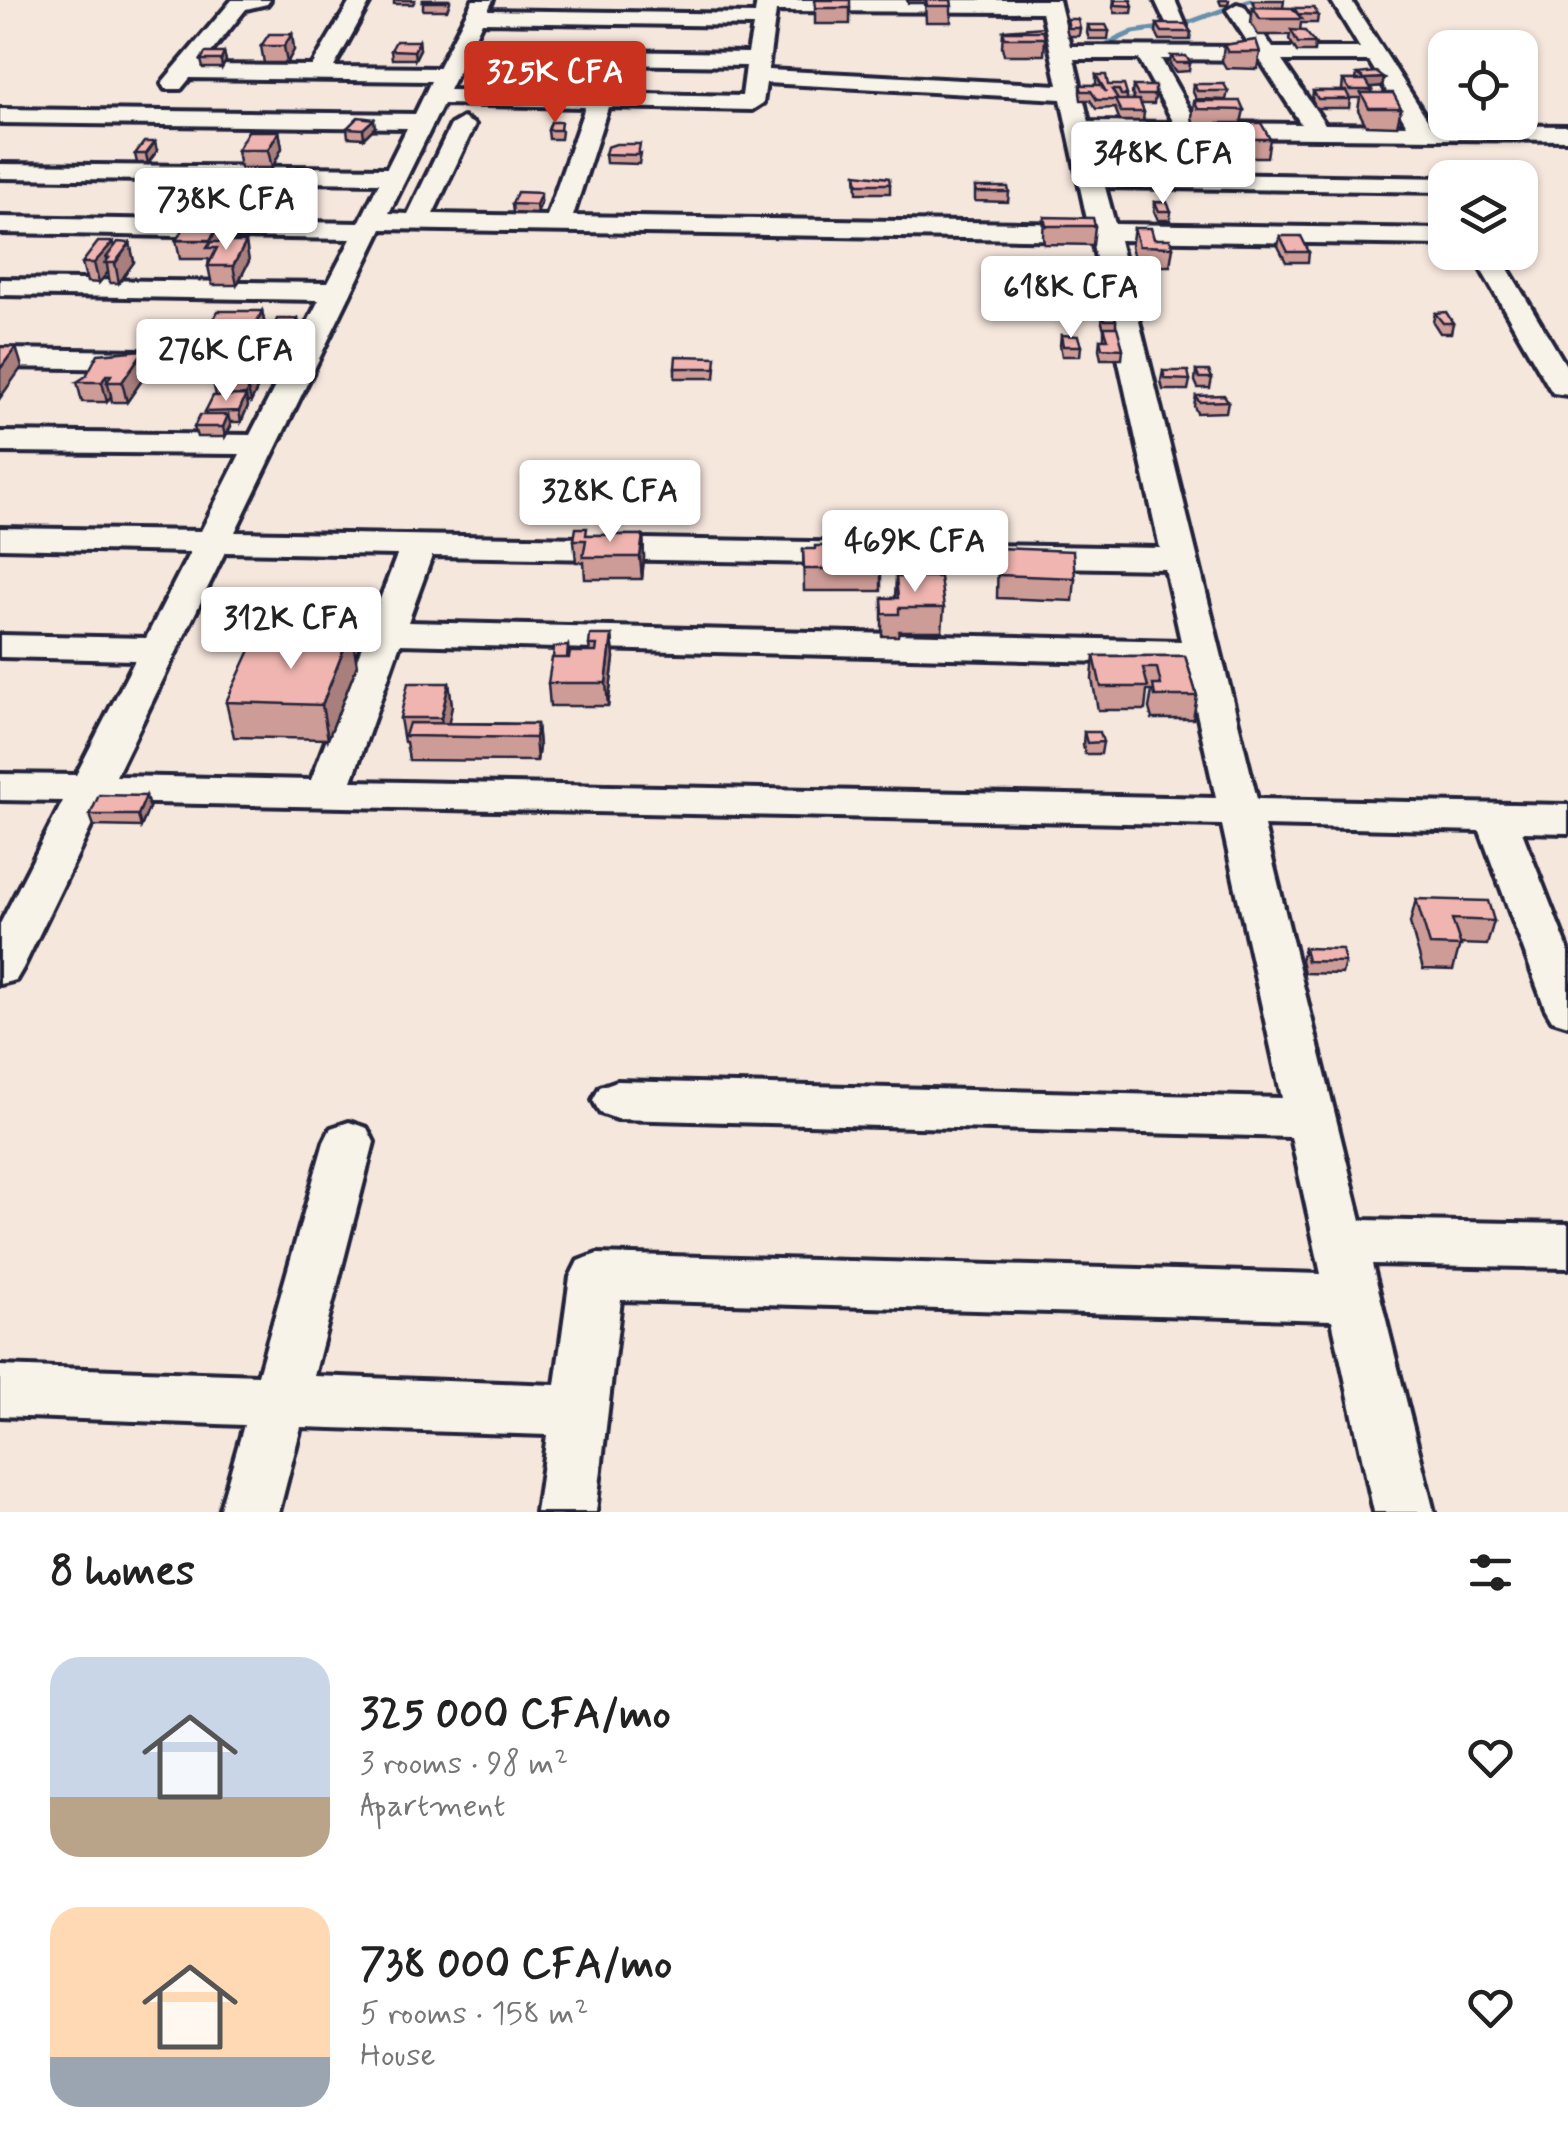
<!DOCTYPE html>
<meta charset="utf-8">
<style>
body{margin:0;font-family:Mynerve,sans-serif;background:#f6f6f6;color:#222;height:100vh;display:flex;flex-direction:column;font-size:38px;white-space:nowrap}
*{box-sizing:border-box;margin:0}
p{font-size:32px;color:#767676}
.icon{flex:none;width:55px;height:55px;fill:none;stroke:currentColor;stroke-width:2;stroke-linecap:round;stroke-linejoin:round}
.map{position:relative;height:1512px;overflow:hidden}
.sheet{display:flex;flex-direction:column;background:#fff;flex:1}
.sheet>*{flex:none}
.tools{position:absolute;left:1428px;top:30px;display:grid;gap:20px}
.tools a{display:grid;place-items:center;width:110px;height:110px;border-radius:20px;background:#fff;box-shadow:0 2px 8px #0004;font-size:50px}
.price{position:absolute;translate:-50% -85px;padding:0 22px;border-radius:10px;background:#fff;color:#222;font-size:32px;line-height:65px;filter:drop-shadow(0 2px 5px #0008)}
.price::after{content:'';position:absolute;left:50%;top:60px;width:30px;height:22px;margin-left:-15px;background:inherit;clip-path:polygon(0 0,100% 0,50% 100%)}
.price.selected{background:#c8321e;color:#fff}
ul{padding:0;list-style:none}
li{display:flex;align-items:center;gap:30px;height:250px;padding:0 50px}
li span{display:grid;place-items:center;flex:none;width:280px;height:200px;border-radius:30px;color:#555}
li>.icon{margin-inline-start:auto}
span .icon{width:120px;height:120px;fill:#fffc;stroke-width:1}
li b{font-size:42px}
h2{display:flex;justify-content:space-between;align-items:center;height:120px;padding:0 50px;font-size:42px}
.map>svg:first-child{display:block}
</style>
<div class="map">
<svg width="1568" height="1512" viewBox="0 0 1568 1512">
<rect width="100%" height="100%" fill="#f6e7dd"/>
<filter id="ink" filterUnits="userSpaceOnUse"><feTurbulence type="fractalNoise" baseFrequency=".01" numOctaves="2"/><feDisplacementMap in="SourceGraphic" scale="20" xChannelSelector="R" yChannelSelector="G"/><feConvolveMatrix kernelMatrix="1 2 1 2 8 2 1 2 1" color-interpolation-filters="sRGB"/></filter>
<g filter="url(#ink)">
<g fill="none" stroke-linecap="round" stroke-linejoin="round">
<path stroke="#6690ab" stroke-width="5" d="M 1096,49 L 1133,32 L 1182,25 L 1250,0"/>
<defs>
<path id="minor" d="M 232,0 L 270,0 L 267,4 L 246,9 L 201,65 L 312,66 L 351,0 L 371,0 L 334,67 L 438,68 L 473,0 L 493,0 L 488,10 L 755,14 L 757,0 L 1059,0 L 1070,46 L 1251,47 L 1227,10 L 1237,4 L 1244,6 L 1273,48 L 1360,48 L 1331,0 L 1351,0 L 1431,125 L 1568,126 L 1568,140 L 1093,136 L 1102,172 L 1448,178 L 1445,178 L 1444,192 L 1105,187 L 1115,224 L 1445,229 L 1445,245 L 1119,240 L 1257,799 L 1568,805 L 1568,833 L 1522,832 L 1568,949 L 1568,1025 L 1552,1020 L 1545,1008 L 1480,831 L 1264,826 L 1361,1220 L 1568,1224 L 1568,1268 L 1372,1264 L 1434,1512 L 1374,1512 L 1332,1320 L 621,1300 L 596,1512 L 536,1512 L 547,1435 L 301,1427 L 279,1512 L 219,1512 L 244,1425 L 0,1416 L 0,1366 L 258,1375 L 324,1142 L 331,1128 L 349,1122 L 367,1128 L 374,1142 L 314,1376 L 555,1385 L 570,1277 L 578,1261 L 597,1254 L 1321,1274 L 1291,1137 L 617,1119 L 600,1113 L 593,1100 L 600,1087 L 617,1081 L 1282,1098 L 1222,825 L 103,802 L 23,968 L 16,980 L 0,984 L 0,924 L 63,801 L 0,800 L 0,774 L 76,775 L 135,660 L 0,657 L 0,635 L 146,638 L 190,552 L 0,548 L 0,528 L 201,531 L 240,454 L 0,452 L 0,432 L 250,435 L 283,371 L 0,367 L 0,349 L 292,353 L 319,300 L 0,295 L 0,279 L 328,283 L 351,239 L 0,233 L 0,217 L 359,223 L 379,183 L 0,178 L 0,164 L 387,168 L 407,128 L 0,123 L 0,109 L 415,114 L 431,81 L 190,78 L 181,89 L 165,89 L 162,84 L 165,79 ZM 776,11 L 1042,12 L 1058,85 L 768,70 ZM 482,22 L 753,26 L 748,53 L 469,49 ZM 1074,59 L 1139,59 L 1174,123 L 1089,122 ZM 1161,59 L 1260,60 L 1301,124 L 1197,123 ZM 1282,61 L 1369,61 L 1407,125 L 1325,124 ZM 463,62 L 746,66 L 742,96 L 449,90 ZM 766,83 L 1061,99 L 1088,224 L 573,216 L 608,107 L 752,110 L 763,103 ZM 443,104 L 585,107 L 547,216 L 433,214 L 475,125 L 463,118 L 451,125 L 408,214 L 389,213 ZM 382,229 L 1092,240 L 1160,548 L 235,532 ZM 225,552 L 397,555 L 311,780 L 116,776 ZM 432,556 L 1165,569 L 1181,641 L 408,622 ZM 400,644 L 1186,664 L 1216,798 L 352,781 Z
M 1155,0 L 1175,0 L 1186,26 L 1183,30 L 1169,30 Z
M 1471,252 L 1498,252 L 1568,369 L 1568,395 L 1553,393 L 1549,387 Z"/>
</defs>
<use href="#minor" stroke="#22223b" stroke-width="8"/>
<use href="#minor" fill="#f7f3e8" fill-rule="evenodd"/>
</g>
<path fill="#ce9c97" stroke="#22223b" stroke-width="2.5" d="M 394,0 L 415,0 L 413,4 L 394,4 Z
M 423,0 L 450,0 L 450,2 L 447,10 L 423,10 Z
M 815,0 L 850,8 L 850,24 L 815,24 Z
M 907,0 L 951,0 L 951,22 L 926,22 L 925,3 L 908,3 Z
M 1114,0 L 1133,6 L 1132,13 L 1115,13 L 1113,7 Z
M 1219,0 L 1229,0 L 1228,5 L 1221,5 Z
M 1252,0 L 1284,0 L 1283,8 L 1294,10 L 1294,8 L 1318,15 L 1317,23 L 1301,23 L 1300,30 L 1315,43 L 1314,52 L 1297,52 L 1289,39 L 1290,35 L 1258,35 L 1251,23 L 1253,7 L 1256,7 Z
M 1067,19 L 1080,28 L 1079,36 L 1068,36 L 1066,27 Z
M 1157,24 L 1191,32 L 1190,40 L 1160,40 L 1156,32 Z
M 1088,25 L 1109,31 L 1108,39 L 1089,39 L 1087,33 Z
M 1003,31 L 1045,37 L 1044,55 L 1004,55 L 1002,47 Z
M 292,34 L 294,50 L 287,63 L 264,63 L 261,46 Z
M 419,41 L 420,49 L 415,59 L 392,59 L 391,50 Z
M 1224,45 L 1260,52 L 1257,69 L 1226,68 L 1222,61 Z
M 224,53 L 226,61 L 222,68 L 203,68 L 201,60 Z
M 1171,56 L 1190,63 L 1189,71 L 1175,72 L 1170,64 Z
M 1357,74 L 1384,78 L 1382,86 L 1370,87 L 1372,90 L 1372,93 L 1401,108 L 1397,126 L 1366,125 L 1358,110 L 1360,98 L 1350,98 L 1349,108 L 1316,108 L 1312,100 L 1313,91 L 1343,91 L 1342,89 L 1343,80 L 1356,80 Z
M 1096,75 L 1108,85 L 1127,95 L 1127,100 L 1135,100 L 1132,94 L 1133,86 L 1155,95 L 1154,104 L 1140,104 L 1144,112 L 1143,121 L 1120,121 L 1115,108 L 1096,109 L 1090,100 L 1081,100 L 1080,93 L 1080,85 L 1096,85 Z
M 494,76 L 513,84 L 511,91 L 493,91 L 492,83 Z
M 1194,84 L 1228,91 L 1226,100 L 1196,99 L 1193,92 Z
M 1194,101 L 1244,110 L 1241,123 L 1270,139 L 1267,157 L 1225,157 L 1221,149 L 1220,154 L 1192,153 L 1190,147 L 1191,138 L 1218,135 L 1219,127 L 1195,127 L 1192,118 Z
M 551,122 L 562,131 L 561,139 L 549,139 L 548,130 Z
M 375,127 L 364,138 L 348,137 L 347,128 Z
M 279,131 L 282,148 L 272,168 L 240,168 L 237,150 Z
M 157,151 L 148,163 L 137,163 L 135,154 Z
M 641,153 L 639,164 L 606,163 L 605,154 Z
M 856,174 L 890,184 L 890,193 L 857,193 Z
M 226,184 L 220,194 L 197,194 L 195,185 Z
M 263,184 L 294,193 L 290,201 L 260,200 L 258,191 Z
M 975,187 L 1009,192 L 1008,202 L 975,201 Z
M 541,202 L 537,214 L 513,213 L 512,204 Z
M 1155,202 L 1171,211 L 1170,220 L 1158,220 L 1154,211 Z
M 1044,217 L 1095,226 L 1093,245 L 1044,244 L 1043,236 Z
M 1134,228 L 1173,247 L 1170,266 L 1136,266 L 1131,247 Z
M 1280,236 L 1309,252 L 1308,262 L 1286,262 L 1278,246 Z
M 176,240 L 225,241 L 224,242 L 249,261 L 237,285 L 212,285 L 208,266 L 209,259 L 180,259 Z
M 113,242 L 114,247 L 130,243 L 134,262 L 119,283 L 110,283 L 108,272 L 99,283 L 87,282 L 82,263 Z
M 262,311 L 266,331 L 254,356 L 197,355 L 193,335 L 209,327 Z
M 1103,313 L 1116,320 L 1116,327 L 1123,349 L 1122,359 L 1101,359 L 1099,349 L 1100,339 L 1104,339 L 1104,329 L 1102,323 Z
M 1435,313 L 1453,323 L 1451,333 L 1440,333 L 1433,322 Z
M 300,329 L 292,346 L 271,347 L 270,336 Z
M 1061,335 L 1081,346 L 1080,356 L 1062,356 L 1060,345 Z
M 144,350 L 149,370 L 127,402 L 112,402 L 111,396 L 107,402 L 82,402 L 77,382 Z
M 222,364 L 259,385 L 251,402 L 247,402 L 248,406 L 241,422 L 230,422 L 231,426 L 225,437 L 197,437 L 194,427 L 206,415 L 205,412 L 216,396 L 213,381 Z
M 716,367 L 715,378 L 675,378 L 675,368 Z
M 1163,371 L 1190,380 L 1188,390 L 1163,390 L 1161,381 Z
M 1196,371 L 1212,378 L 1210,388 L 1198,388 L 1195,381 Z
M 1196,396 L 1228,401 L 1226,412 L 1197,413 L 1194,406 Z
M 587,535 L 643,535 L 644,557 L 642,579 L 585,579 L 584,562 L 576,562 L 574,540 Z
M 998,548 L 1075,578 L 1073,601 L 997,598 Z
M 803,549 L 881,569 L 881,591 L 804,591 Z
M 896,577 L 944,608 L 942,631 L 899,631 L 898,636 L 882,636 L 882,598 L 895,598 Z
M 612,635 L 614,658 L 608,706 L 550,706 L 548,683 L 568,646 L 569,658 L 590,652 L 589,645 Z
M 1094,656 L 1185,656 L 1197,696 L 1193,719 L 1152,719 L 1149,708 L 1152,691 L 1147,691 L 1145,710 L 1098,710 L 1092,679 Z
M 357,665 L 328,739 L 234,737 L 226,702 Z
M 449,683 L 452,706 L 448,723 L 537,724 L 539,747 L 537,761 L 409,760 L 406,742 L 404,742 L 400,718 Z
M 1084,732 L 1103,742 L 1101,754 L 1085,754 L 1083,744 Z
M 149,808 L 141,827 L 94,826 L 90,815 Z
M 1416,899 L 1494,921 L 1487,945 L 1460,944 L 1453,970 L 1423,969 L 1410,923 Z
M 1304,948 L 1345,962 L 1342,974 L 1304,973 L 1301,960 Z"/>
<path fill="#a87f7b" stroke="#22223b" stroke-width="2.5" d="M 292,34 L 294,50 L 287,63 L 284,46 Z
M 419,41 L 420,49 L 415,59 L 414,51 Z
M 224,53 L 226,61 L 222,68 L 221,60 Z
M 1384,78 L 1382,86 L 1363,88 L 1365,79 Z
M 374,119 L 375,127 L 364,138 L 363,129 Z
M 279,131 L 282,148 L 272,168 L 268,150 Z
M 155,142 L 157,151 L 148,163 L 146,154 Z
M 224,175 L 226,184 L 220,194 L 219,185 Z
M 293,184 L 294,193 L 290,201 L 288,192 Z
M 541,193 L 541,202 L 537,214 L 536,205 Z
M 222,222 L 225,241 L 218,253 L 217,248 L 212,248 L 210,240 Z
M 113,242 L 117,261 L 130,243 L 134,262 L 119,283 L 115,263 L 109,258 L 106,258 L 108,272 L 99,283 L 94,263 Z
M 246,242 L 249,261 L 237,285 L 233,266 Z
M 262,311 L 266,331 L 254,356 L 250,336 Z
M 298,319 L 300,329 L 292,346 L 291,336 Z
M 16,347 L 22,367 L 0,398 L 0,369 Z
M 144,350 L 149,370 L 127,402 L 122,382 Z
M 255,365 L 259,385 L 251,402 L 246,381 Z
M 106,375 L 111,396 L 107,402 L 102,382 Z
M 246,395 L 248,406 L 241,422 L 239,411 Z
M 228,415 L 231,426 L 225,437 L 223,427 Z
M 643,535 L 644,557 L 642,579 L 640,557 Z
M 351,631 L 357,665 L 328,739 L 322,705 Z
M 612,635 L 614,658 L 608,706 L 606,683 Z
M 449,683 L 452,706 L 446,737 L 444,737 L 441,718 Z
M 537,724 L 539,747 L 537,761 L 535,738 Z
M 146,796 L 149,808 L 141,827 L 138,815 Z"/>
<path fill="#f0b5b0" stroke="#22223b" stroke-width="2.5" d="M 423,0 L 447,0 L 446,2 L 422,2 Z
M 815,0 L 850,0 L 850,8 L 816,8 Z
M 926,0 L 951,0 L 952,6 L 927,6 Z
M 1114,0 L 1131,0 L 1133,6 L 1116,5 Z
M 1253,7 L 1292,8 L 1302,19 L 1260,19 Z
M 1294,8 L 1314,8 L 1318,15 L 1298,14 Z
M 1067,19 L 1078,19 L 1080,28 L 1069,28 Z
M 1157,24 L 1186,24 L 1191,32 L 1162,32 Z
M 1088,25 L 1106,25 L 1109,31 L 1090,31 Z
M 1043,27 L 1045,37 L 1043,31 L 1004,30 Z
M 1291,30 L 1305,31 L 1315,43 L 1298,43 Z
M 1003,31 L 1043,31 L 1045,38 L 1005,38 Z
M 269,34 L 292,34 L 284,46 L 261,46 Z
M 1256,40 L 1260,52 L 1228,52 L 1224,45 Z
M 396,41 L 419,41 L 414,51 L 391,50 Z
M 205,53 L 224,53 L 221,60 L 201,60 Z
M 1171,56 L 1186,56 L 1190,63 L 1176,63 Z
M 1376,72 L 1384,78 L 1365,79 L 1357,74 Z
M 1096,75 L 1106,75 L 1108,85 L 1124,85 L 1127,95 L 1121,95 L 1119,90 L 1112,90 L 1118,100 L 1097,100 L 1091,91 L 1082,91 L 1080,85 L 1100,85 L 1106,92 Z
M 494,76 L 512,76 L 511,82 L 492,83 Z
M 1343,80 L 1366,80 L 1372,90 L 1350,90 Z
M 1194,84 L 1224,84 L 1228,91 L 1197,91 Z
M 1133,86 L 1155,86 L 1155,95 L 1138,95 Z
M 1313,91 L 1346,91 L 1350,99 L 1318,99 Z
M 1361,93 L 1393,93 L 1401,108 L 1369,108 Z
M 1115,100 L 1139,100 L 1144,112 L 1121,112 Z
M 1194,101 L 1240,101 L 1244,110 L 1198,109 Z
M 358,117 L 374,119 L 363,129 L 347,128 Z
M 551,122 L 561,122 L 560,130 L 548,130 Z
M 1219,123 L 1261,123 L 1270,139 L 1227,139 Z
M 248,131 L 279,131 L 268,150 L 237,150 Z
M 1218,135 L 1221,145 L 1193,144 L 1191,138 Z
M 144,142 L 155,142 L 146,154 L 135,154 Z
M 616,144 L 640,144 L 638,155 L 605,154 L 607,147 Z
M 856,174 L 889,178 L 890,184 L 858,184 Z
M 201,175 L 224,175 L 219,185 L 195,185 Z
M 263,184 L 293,184 L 288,192 L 258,191 Z
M 975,187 L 1008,187 L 1009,192 L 976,192 Z
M 517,192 L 541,193 L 536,205 L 512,204 Z
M 1155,202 L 1167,202 L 1171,211 L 1159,211 Z
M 1044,217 L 1093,218 L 1095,226 L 1046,226 Z
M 188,222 L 222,222 L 210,240 L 176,240 Z
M 1134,228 L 1151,228 L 1154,239 L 1170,239 L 1173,247 L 1139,246 Z
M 1280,236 L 1301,236 L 1309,252 L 1288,252 Z
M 98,242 L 113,242 L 94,263 L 82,263 Z
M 118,242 L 130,243 L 115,263 L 105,263 L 109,258 L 106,258 Z
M 211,242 L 246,242 L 233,266 L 208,266 L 217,248 L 207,248 Z
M 218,311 L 262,311 L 250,336 L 193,335 L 197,327 L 209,327 Z
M 1446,312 L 1453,323 L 1443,323 L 1435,313 Z
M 1103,313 L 1114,313 L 1116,320 L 1105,320 Z
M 277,319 L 298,319 L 291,336 L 270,336 Z
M 1104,327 L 1117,327 L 1123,349 L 1102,348 L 1100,339 L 1108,339 Z
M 1061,335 L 1078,336 L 1081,346 L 1063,346 Z
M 0,347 L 16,347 L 0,369 Z
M 144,350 L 122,382 L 107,382 L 111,375 L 106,375 L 102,382 L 77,382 L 86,376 L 98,354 Z
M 676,356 L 716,357 L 715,368 L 675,368 Z
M 222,364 L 255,365 L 246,381 L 213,381 Z
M 1163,371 L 1188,371 L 1190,380 L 1165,379 Z
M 1196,371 L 1209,371 L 1212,378 L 1199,378 Z
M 246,395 L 239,411 L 205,412 L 213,396 Z
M 1224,395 L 1228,401 L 1199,402 L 1196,396 Z
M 200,415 L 228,415 L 223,427 L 194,427 Z
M 576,528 L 587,528 L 586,535 L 643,535 L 640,557 L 583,557 L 586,540 L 574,540 Z
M 826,542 L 879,542 L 881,569 L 804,569 L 803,549 L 815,549 L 815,546 L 826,546 Z
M 998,548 L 1073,551 L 1075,578 L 999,575 Z
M 896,577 L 940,577 L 944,608 L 899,608 L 899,614 L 883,614 L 882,598 L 898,598 Z
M 320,630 L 351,631 L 322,705 L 226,702 L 251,648 L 286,649 L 289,643 L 314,644 Z
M 590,635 L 612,635 L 606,683 L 548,683 L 552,658 L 569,658 L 570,652 L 596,652 L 597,645 L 589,645 Z
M 568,646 L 567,658 L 553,658 L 554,647 Z
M 1094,656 L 1185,656 L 1197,696 L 1155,696 L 1153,685 L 1161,685 L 1157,668 L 1143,668 L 1148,687 L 1101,687 Z
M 408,683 L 449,683 L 441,718 L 400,718 Z
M 409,723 L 537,724 L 535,738 L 405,736 Z
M 1084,732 L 1100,732 L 1103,742 L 1087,743 Z
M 99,795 L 146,796 L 138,815 L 90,815 Z
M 1416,899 L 1488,901 L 1494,921 L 1452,919 L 1461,946 L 1430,945 Z
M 1304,948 L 1342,949 L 1345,962 L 1307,961 Z"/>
</g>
</svg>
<div class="tools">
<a><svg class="icon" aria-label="locate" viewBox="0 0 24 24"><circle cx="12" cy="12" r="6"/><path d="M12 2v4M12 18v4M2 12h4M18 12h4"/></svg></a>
<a><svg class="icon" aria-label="layers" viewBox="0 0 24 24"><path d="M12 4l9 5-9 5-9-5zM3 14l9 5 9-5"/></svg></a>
</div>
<b class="price selected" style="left:555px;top:126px">325K CFA</b>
<b class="price" style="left:1163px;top:207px">348K CFA</b>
<b class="price" style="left:226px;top:253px">738K CFA</b>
<b class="price" style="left:1071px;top:341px">618K CFA</b>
<b class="price" style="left:226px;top:404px">276K CFA</b>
<b class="price" style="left:610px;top:545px">328K CFA</b>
<b class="price" style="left:915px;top:595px">469K CFA</b>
<b class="price" style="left:291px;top:672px">312K CFA</b>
</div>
<section class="sheet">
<h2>8 homes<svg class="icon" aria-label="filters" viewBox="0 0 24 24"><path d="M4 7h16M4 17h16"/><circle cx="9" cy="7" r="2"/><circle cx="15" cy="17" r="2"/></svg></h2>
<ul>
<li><span style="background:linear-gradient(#c9d6e8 70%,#b9a48a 0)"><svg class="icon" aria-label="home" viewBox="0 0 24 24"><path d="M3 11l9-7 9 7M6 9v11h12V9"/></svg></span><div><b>325 000 CFA/mo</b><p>3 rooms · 98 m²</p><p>Apartment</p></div><svg class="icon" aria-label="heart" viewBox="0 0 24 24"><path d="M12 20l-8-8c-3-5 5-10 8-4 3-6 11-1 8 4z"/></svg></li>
<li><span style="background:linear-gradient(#ffd9b3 75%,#9aa5b1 0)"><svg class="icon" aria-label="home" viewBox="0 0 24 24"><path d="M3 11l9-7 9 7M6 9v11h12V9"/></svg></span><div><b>738 000 CFA/mo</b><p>5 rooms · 158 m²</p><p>House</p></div><svg class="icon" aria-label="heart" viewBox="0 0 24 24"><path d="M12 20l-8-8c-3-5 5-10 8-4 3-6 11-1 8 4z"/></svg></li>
</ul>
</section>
